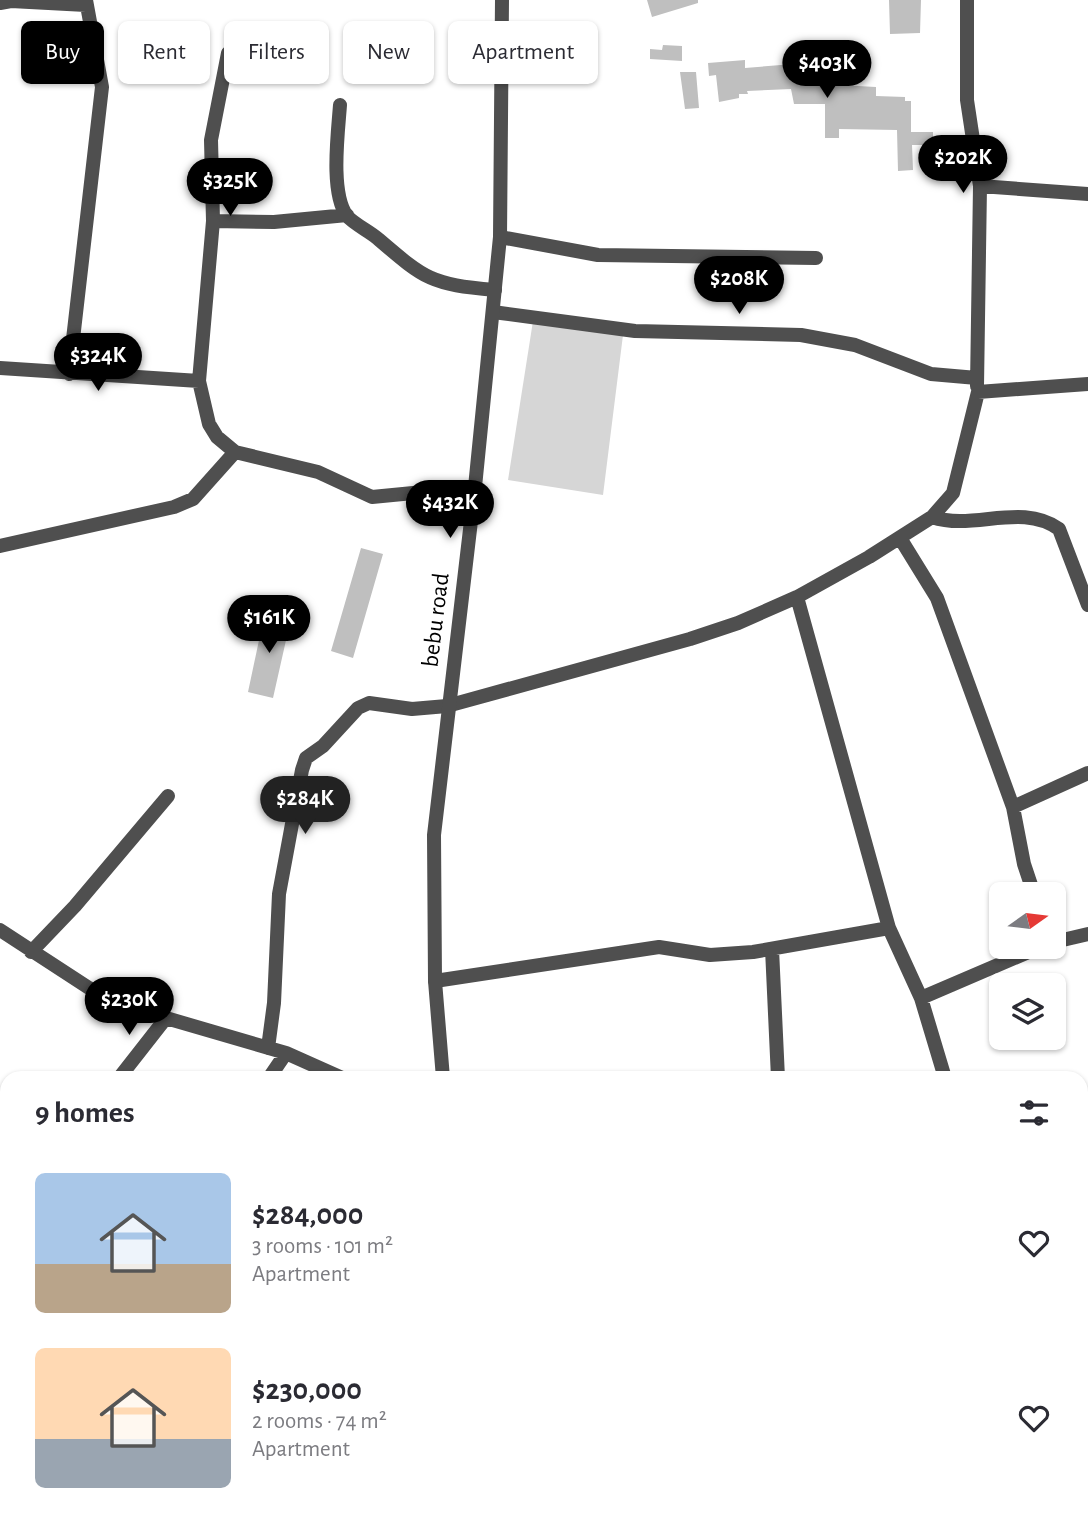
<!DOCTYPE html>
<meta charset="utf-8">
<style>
body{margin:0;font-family:"Alegreya Sans",sans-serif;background:#f7f7f7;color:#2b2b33;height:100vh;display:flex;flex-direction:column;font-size:26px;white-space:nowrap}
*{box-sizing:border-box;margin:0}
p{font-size:23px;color:#7c7c81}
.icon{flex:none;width:38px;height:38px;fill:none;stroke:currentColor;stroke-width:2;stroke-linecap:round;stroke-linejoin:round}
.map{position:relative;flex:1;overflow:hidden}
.sheet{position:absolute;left:0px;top:1071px;width:1088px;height:450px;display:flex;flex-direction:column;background:#fff;border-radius:21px 21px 0 0;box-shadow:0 2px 5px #0004}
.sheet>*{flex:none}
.banner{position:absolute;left:21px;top:21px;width:700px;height:63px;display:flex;gap:14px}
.needle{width:46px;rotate:76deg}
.tools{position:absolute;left:989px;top:882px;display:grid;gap:14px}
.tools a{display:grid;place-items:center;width:77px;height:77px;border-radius:10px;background:#fff;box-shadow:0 2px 5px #0004;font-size:35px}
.price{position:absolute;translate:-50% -60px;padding:0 16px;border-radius:24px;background:#000;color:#fff;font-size:23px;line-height:46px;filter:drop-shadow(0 2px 4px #0008)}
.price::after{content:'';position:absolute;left:50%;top:42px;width:21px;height:16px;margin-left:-10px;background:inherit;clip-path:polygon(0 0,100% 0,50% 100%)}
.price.current{background:#222;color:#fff}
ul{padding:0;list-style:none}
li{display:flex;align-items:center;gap:21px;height:175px;padding:0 35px}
li span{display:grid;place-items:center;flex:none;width:196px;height:140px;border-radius:10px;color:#555}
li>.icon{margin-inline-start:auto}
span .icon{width:84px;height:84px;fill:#fffc;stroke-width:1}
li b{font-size:30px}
h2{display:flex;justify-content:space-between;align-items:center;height:84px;padding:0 35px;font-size:30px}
.chip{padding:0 24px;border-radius:10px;background:#fff;box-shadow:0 2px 5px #0004;font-size:24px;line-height:63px}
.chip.current{background:#000;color:#fff}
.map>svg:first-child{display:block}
</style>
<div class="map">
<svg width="1088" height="1520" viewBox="0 0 1088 1520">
<rect width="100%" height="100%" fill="#fff"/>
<path fill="#d6d6d6" d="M 533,321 L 623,335 L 603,495 L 508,480 Z"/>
<path fill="#bfbfbf" d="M 647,0 L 698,0 L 698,3 L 652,17 Z
M 889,0 L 921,0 L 920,33 L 890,34 Z
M 663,45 L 682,46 L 682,61 L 650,59 L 650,49 L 662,50 Z
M 745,60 L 745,68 L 831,61 L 831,78 L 840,78 L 839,85 L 876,87 L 876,96 L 905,97 L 905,101 L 911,101 L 911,132 L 933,132 L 933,145 L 912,145 L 913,170 L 898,171 L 897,130 L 839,129 L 839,138 L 825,138 L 825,104 L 794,104 L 791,89 L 747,91 L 748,94 L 739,94 L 739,98 L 719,102 L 716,75 L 709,76 L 708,63 Z
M 680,72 L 696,72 L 699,108 L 685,109 Z
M 361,548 L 383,554 L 353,658 L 331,651 Z
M 265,612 L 291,618 L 273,698 L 248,692 Z"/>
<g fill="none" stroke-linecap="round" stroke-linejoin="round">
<path stroke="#4f4f4f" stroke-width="14" d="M 967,0 L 967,100 L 980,186 L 977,386
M 0,3 L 11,1 L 86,5
M 228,53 L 211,140 L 213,221 L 199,381 L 209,424 L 217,437 L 235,452 L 318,472 L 372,497 L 475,487
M 340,105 C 338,133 330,193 347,216 C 354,224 369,231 377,238 C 426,280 430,284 495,290
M 980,186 L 1088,194
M 213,221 L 274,222 L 347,215
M 500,237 L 598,255 L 816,258
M 493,312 L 635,331 L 801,335 L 855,345 L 931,374 L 977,378
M 0,368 L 199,381
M 69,374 L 102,87 L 86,0
M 932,517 C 974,531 1021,502 1059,529 L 1088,605
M 900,538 L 937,598 L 1013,807 L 1024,864 L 1034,894
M 0,546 L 174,507 L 193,499 L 235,452
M 797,597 L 889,928 L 921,998 L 945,1078
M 1013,807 L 1088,773
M 0,930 L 89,988 L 166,1018 L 286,1053 L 342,1078
M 1054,942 L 1088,934
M 772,949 L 778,1078
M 31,952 L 75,906 L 168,796
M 435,981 L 659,947 L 710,955 L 753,952 L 889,928
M 921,998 L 1040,947
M 268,1048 L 274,1003 L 279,894 L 302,770 L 306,758 L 323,746 L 358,708 L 369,703 L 412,709 L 447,706 L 690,639 L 738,623 L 797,597 L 869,557 L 932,517 L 953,493 L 978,392 L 1088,384
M 119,1078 L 166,1018
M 269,1078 L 286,1053
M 0,1210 L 7,1204
M 1082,1282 L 1088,1280
M 0,1373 L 7,1370
M 1082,1455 L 1088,1453
M 74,1514 L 74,1520
M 245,1514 L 246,1520
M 367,1514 L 368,1520
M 658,1514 L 660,1520
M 934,1514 L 935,1520
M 1077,1514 L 1079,1520
M 404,1520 L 431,1514"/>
<path stroke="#4f4f4f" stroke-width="14" d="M 443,1078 L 435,981 L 434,835 L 475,487 L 500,237 L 502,0
M 497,1514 L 498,1520"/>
</g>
<g text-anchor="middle" stroke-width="5" stroke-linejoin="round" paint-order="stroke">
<g font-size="24" fill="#000" stroke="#fff">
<text transform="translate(435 620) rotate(-83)" y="8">bebu road</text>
</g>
</g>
</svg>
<div class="tools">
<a><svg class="needle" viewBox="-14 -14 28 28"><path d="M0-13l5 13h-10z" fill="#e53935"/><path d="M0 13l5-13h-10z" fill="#7c7c81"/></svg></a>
<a><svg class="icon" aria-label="layers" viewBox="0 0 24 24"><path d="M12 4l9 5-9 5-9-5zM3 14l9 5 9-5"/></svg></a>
</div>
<b class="price" style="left:827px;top:100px">$403K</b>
<b class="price" style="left:963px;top:195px">$202K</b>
<b class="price" style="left:230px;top:218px">$325K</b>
<b class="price" style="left:739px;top:316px">$208K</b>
<b class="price" style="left:98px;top:393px">$324K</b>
<b class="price" style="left:450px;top:540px">$432K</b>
<b class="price" style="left:269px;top:655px">$161K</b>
<b class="price current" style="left:305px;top:836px">$284K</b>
<b class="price" style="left:129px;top:1037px">$230K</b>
<div class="banner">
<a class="chip current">Buy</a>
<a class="chip">Rent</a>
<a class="chip">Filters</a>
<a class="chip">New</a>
<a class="chip">Apartment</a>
</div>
<section class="sheet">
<h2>9 homes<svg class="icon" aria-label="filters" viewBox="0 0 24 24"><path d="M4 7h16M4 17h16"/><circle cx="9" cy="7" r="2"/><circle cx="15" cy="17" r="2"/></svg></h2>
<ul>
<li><span style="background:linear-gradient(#a9c7e8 65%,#b9a48a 0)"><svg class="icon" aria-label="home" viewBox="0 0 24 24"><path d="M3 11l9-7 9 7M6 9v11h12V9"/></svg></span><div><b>$284,000</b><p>3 rooms · 101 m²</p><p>Apartment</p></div><svg class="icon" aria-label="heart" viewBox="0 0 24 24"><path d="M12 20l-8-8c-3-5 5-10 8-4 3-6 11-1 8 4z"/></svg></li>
<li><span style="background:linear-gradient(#ffd9b3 65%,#9aa5b1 0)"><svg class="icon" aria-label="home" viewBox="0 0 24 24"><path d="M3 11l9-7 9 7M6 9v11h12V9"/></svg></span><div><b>$230,000</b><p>2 rooms · 74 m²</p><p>Apartment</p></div><svg class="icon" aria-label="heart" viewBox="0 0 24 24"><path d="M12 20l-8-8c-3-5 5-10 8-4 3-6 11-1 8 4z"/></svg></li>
</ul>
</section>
</div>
